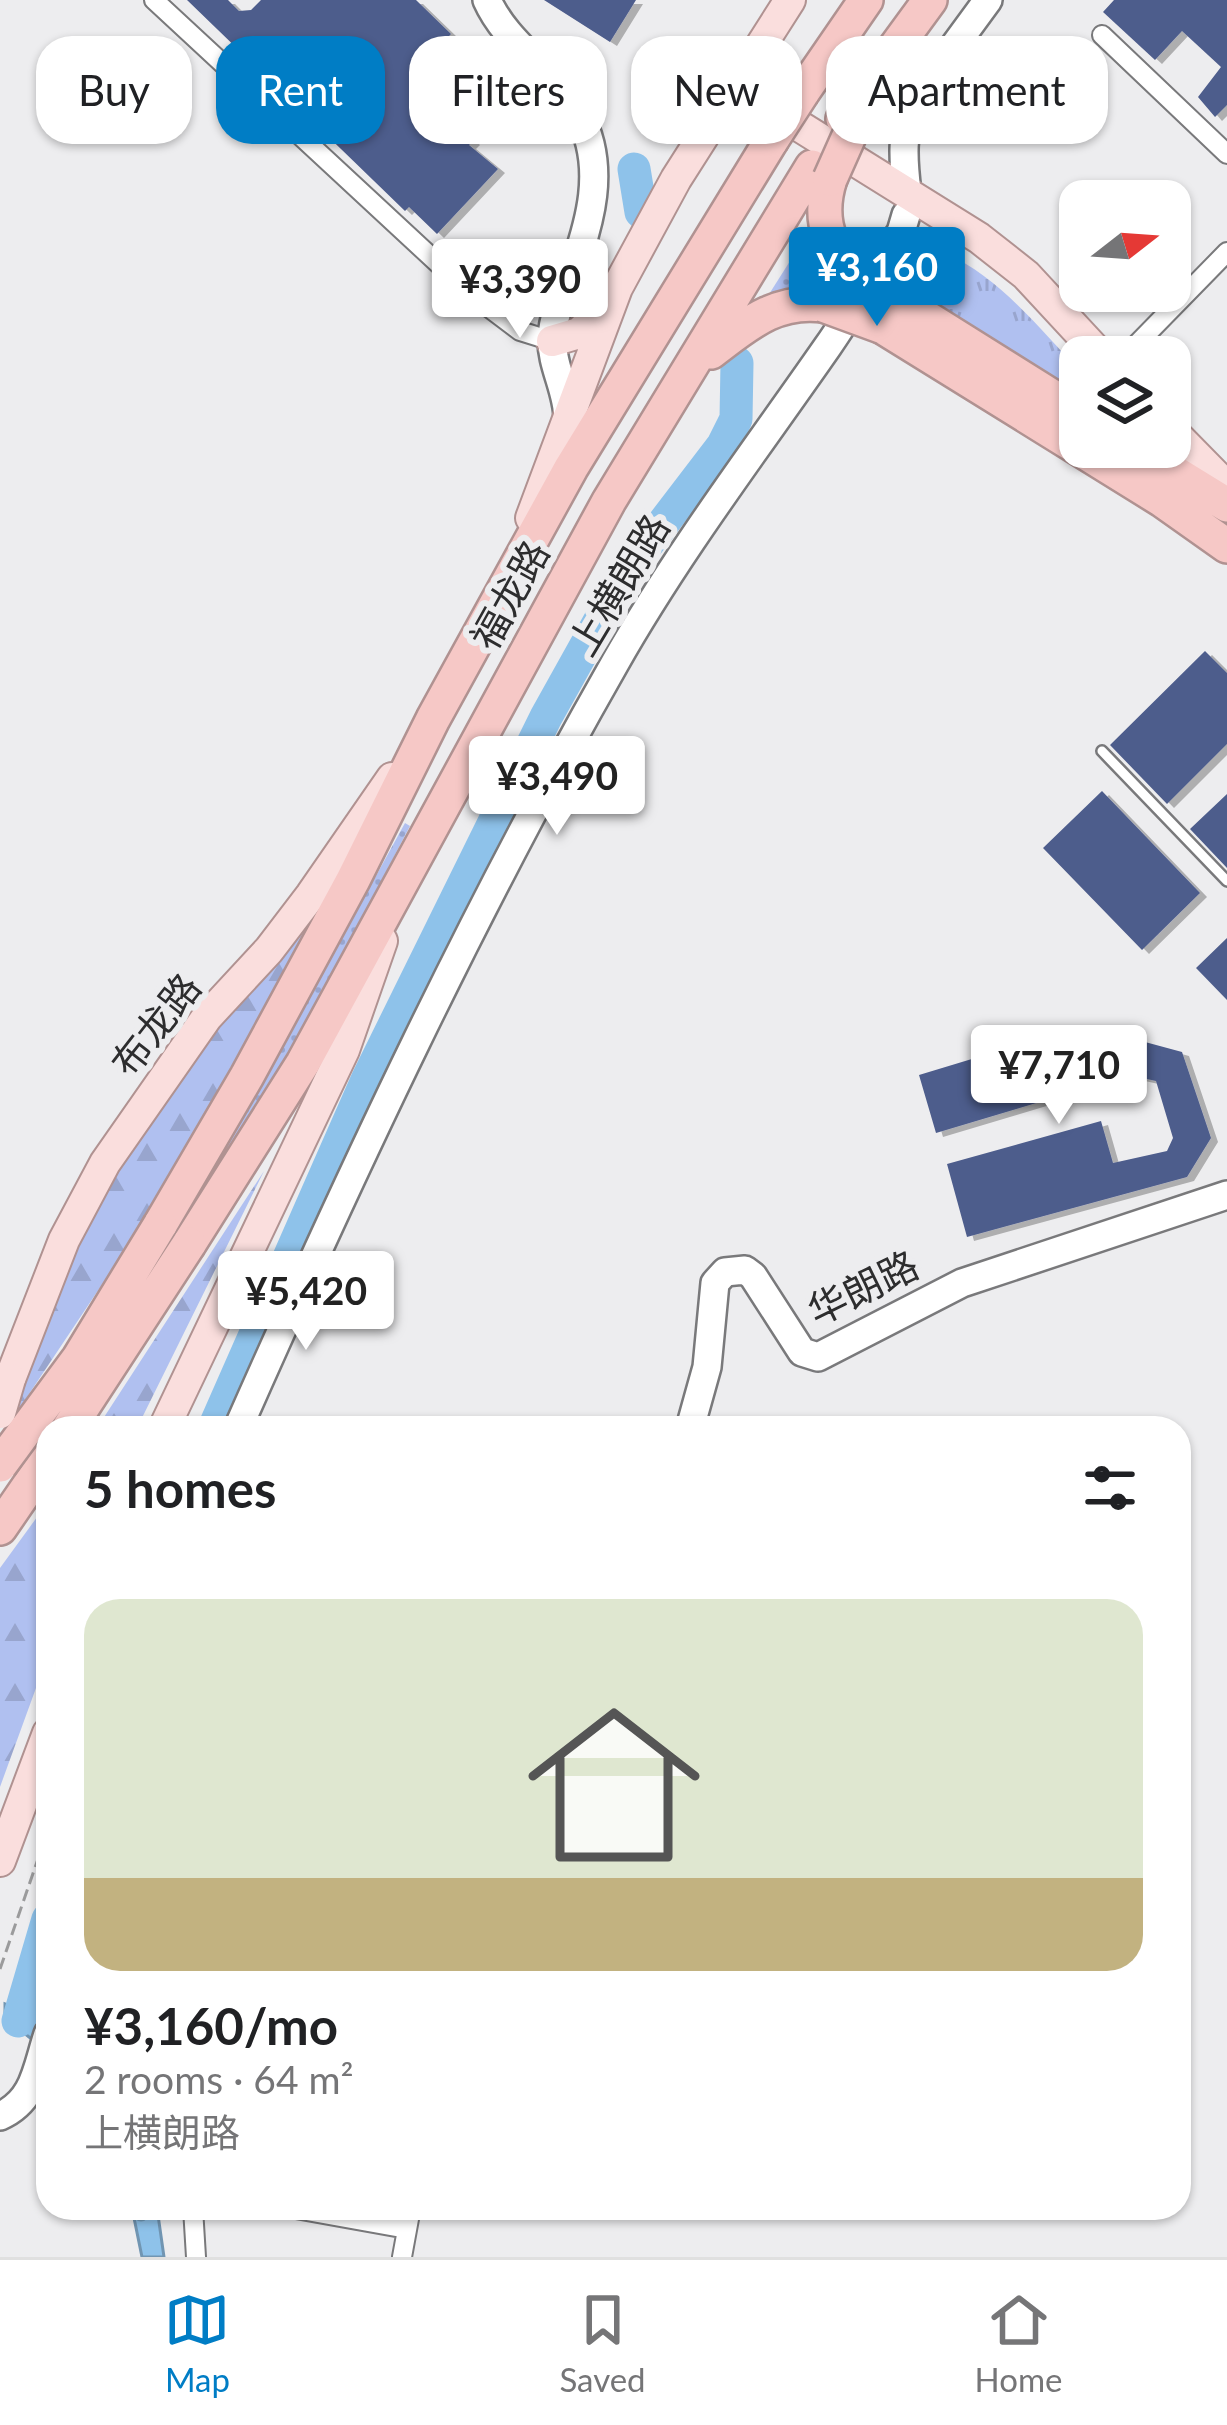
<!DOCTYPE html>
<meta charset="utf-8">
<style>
body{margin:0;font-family:Lato,"Noto Sans SC",sans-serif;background:#f2f2f2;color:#202124;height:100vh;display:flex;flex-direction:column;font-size:45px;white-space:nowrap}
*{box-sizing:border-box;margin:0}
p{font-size:39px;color:#757577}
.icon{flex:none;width:66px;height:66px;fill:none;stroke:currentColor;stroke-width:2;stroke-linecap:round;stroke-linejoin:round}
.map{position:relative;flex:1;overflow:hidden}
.sheet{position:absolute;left:36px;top:1416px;width:1155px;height:804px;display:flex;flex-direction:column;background:#fff;border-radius:36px;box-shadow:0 3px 9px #0004}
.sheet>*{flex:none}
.hud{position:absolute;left:36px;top:36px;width:1155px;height:108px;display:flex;gap:24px}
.needle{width:78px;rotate:73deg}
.fabs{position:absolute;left:1059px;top:180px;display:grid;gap:24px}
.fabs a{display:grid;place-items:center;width:132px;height:132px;border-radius:24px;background:#fff;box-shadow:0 3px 9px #0004;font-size:60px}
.price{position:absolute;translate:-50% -102px;padding:0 27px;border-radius:12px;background:#fff;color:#222;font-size:39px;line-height:78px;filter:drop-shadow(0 3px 6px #0008)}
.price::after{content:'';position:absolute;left:50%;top:72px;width:36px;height:27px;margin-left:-18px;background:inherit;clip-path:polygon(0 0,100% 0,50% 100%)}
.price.current{background:#007dc5;color:#fff}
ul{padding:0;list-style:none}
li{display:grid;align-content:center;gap:24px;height:636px;padding:0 48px}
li+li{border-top:3px solid #e0e0e0}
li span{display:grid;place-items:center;height:372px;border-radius:36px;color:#555}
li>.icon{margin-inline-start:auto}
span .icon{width:216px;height:216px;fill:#fffc;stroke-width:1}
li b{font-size:51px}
h2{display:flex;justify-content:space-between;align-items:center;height:144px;padding:0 48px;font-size:51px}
.tag{padding:0 42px;border-radius:36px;background:#fff;box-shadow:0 3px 9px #0004;font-size:42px;line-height:108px}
.tag.current{background:#007dc5;color:#fff}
.tab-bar{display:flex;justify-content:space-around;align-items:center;height:168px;border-top:3px solid #e0e0e0;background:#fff;font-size:33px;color:#757577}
.tab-bar a{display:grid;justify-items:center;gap:6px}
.tab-bar .current{color:#007dc5}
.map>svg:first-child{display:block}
</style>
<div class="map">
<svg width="1227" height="2257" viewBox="0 0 1227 2257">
<defs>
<pattern id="grass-dots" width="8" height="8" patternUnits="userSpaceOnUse" patternTransform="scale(3)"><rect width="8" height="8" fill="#b0c0f0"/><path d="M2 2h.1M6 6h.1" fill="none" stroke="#98a5ce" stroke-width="1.8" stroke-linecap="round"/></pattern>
<pattern id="forest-firs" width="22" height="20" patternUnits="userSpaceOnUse" patternTransform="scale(3)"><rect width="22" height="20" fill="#b0c0f0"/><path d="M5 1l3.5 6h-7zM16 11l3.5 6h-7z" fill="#98a5ce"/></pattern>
<pattern id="park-tufts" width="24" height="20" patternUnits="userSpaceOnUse" patternTransform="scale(3)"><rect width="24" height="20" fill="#b0c0f0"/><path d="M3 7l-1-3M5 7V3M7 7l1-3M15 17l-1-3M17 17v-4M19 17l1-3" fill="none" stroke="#98a5ce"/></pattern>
<pattern id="water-ripples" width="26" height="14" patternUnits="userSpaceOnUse" patternTransform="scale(3)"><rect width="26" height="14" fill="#8ec2ea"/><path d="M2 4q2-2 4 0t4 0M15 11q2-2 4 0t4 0" fill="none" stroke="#749ebe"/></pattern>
<filter id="shadow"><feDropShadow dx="7" dy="4" stdDeviation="0" flood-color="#0004"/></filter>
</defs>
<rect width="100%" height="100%" fill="#ededef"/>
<path fill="url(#grass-dots)" d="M 809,231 L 817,237 L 839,278 L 827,298 L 766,299 Z
M 405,823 L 410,826 L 269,1096 L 184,1241 L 174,1234 L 281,1049 Z"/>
<path fill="url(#forest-firs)" d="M 359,839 L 147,1217 L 11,1421 L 22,1383 L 74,1246 L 123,1153 Z
M 264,1171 L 137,1428 L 97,1428 Z
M 48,1502 L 48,1655 L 0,1787 L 0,1568 Z"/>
<path fill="url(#park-tufts)" d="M 929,248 C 990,264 1038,328 1080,371 L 1080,393 L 896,277 L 918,249 Z"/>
<path fill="url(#water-ripples)" stroke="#7195b2" stroke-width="3" d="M 5,2004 L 48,2020 L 48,2052 L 24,2033 L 5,2027 Z
M 132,2208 L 157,2208 L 164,2257 L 142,2257 Z"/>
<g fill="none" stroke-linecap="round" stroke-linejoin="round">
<path stroke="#8ec2ea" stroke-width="33" d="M 634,169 L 641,212
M 214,1428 L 368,1078 L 546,717 L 629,568 L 723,445 L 736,419 L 737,363
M 18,2021 L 48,1919"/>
</g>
<path fill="#4e5d8c" filter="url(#shadow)" d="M 187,0 L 228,0 L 239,11 L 251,10 L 261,0 L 416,0 L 451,34 L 409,78 L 444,112 L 486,68 L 505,87 L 463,131 L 473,141 L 469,145 L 498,169 L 437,234 L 409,207 L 405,211 Z
M 544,0 L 636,0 L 610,42 Z
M 1114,0 L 1227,0 L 1227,105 L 1215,117 L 1198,97 L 1221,67 L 1182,31 L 1155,60 L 1103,12 Z
M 1205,651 L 1227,673 L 1227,744 L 1167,804 L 1110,745 Z
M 1102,791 L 1200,893 L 1142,950 L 1043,848 Z
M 1227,794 L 1227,868 L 1190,829 Z
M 1227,938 L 1227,1000 L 1196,968 Z
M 1097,1029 L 1182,1052 L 1211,1138 L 1187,1177 L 967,1237 L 947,1164 L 1101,1121 L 1113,1163 L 1167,1151 L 1173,1138 L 1156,1081 L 1079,1064 L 1086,1088 L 936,1133 L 919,1075 L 1068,1030 L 1073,1043 Z"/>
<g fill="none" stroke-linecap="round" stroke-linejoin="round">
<defs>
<path id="lane" d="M 1102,751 L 1227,881"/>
<path id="street" d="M 154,0 L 471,294 L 520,331 L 552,341
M 1102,35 L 1227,154
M 1136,345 L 1227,252
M 193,2208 L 196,2257
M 290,2208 L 407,2229
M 402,2257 L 411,2208"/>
<path id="secondary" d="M 487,0 C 507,45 555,71 579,115 C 607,167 590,224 571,276 C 563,296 553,315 552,338 C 551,365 568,391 568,419
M 907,192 C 903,159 901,133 914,101 L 988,0
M 238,1428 C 353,1168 474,910 615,663 C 678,552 755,451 828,346 C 854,309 875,269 901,232 L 906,215
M 690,1428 L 707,1367 L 715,1283 L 725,1272 L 745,1270 L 753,1276 L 802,1352 L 818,1357 L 962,1283 L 1227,1195
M 0,2116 C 35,2101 37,2067 48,2034"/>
<path id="primary" d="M 735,86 L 979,238 L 1026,275 L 1102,357
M 552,341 L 579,333 L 605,308
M 1170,429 L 1227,487
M 531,518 L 617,288 L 676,179 L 790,0
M 10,1379 L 64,1240 L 105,1163 L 207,1017 L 269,950 L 311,895 L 392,778
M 164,1428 L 344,1050 L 382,941
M 0,1861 L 48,1733"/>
<path id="highway" d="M 802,93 L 866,0
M 843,119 L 930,0
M 830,179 C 819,213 826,239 845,268
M 898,300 L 1080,414
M 883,327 L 1162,500 L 1227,546
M 711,352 C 747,325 775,299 823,305
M 1133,447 L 1227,505
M 160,1225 L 247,1076 L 353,880 L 433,719 L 571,468 L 771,141
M 189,1244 L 303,1063 L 609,501 L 812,167
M 0,1528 L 48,1458"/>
</defs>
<use href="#lane" stroke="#79797b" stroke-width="14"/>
<use href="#street" stroke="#79797b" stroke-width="22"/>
<use href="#secondary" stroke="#79797b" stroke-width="32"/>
<use href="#primary" stroke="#b09291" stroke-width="34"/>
<use href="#highway" stroke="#b09291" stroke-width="38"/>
<path stroke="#9b9b9c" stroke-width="3" stroke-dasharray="12 6" stroke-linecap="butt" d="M 0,1969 L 48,1830"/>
<use href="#lane" stroke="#fff" stroke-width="9"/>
<use href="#street" stroke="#fff" stroke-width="18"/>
<use href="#secondary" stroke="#fff" stroke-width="27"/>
<use href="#primary" stroke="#fadedd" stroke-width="30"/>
<use href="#highway" stroke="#f6c8c6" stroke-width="33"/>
<defs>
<path id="primary-bridge" d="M 0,1413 L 10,1379"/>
<path id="highway-bridge" d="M 771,141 L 802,93
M 830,179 L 854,125
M 845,268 L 898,300
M 823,305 L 883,327
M 69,1428 L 189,1244
M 0,1465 L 79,1358 L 160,1225"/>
</defs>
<use href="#primary-bridge" stroke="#b09291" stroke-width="34" stroke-linecap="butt"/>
<use href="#highway-bridge" stroke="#b09291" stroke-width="38" stroke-linecap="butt"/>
<use href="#primary-bridge" stroke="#fadedd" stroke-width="30"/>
<use href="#highway-bridge" stroke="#f6c8c6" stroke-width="33"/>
</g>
<g text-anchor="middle" stroke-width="12" stroke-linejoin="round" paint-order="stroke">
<g font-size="39" fill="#2d2d2e" stroke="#ededef">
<text transform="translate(619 585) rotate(-59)" y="14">上横朗路</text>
<text transform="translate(510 595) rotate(-61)" y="14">福龙路</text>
<text transform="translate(156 1025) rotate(-52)" y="14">布龙路</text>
<text transform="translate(863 1288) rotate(-26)" y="14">华朗路</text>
</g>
</g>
</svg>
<div class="fabs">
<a><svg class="needle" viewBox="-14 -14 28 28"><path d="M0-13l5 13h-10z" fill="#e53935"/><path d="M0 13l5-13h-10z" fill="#757577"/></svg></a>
<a><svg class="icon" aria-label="layers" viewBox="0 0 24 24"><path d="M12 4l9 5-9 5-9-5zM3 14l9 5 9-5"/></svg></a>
</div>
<b class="price current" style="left:877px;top:329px">¥3,160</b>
<b class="price" style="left:520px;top:341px">¥3,390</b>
<b class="price" style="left:557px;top:838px">¥3,490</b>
<b class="price" style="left:1059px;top:1127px">¥7,710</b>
<b class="price" style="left:306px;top:1353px">¥5,420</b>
<div class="hud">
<a class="tag">Buy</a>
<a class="tag current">Rent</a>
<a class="tag">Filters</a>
<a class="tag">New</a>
<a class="tag">Apartment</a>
</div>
<section class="sheet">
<h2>5 homes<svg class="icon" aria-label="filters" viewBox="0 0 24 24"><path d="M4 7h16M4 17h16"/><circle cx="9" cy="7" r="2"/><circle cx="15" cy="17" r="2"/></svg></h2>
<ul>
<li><span style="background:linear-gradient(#dfe7d0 75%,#c2b280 0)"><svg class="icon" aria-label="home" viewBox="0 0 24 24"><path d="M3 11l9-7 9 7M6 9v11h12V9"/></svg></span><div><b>¥3,160/mo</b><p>2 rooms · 64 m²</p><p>上横朗路</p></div></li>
</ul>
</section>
</div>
<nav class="tab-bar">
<a class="current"><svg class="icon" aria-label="map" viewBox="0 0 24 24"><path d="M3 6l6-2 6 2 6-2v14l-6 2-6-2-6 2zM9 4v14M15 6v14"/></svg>Map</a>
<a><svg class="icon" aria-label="saved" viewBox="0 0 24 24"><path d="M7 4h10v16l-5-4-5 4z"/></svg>Saved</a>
<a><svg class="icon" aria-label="home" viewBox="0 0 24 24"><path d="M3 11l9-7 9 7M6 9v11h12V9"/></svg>Home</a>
</nav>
